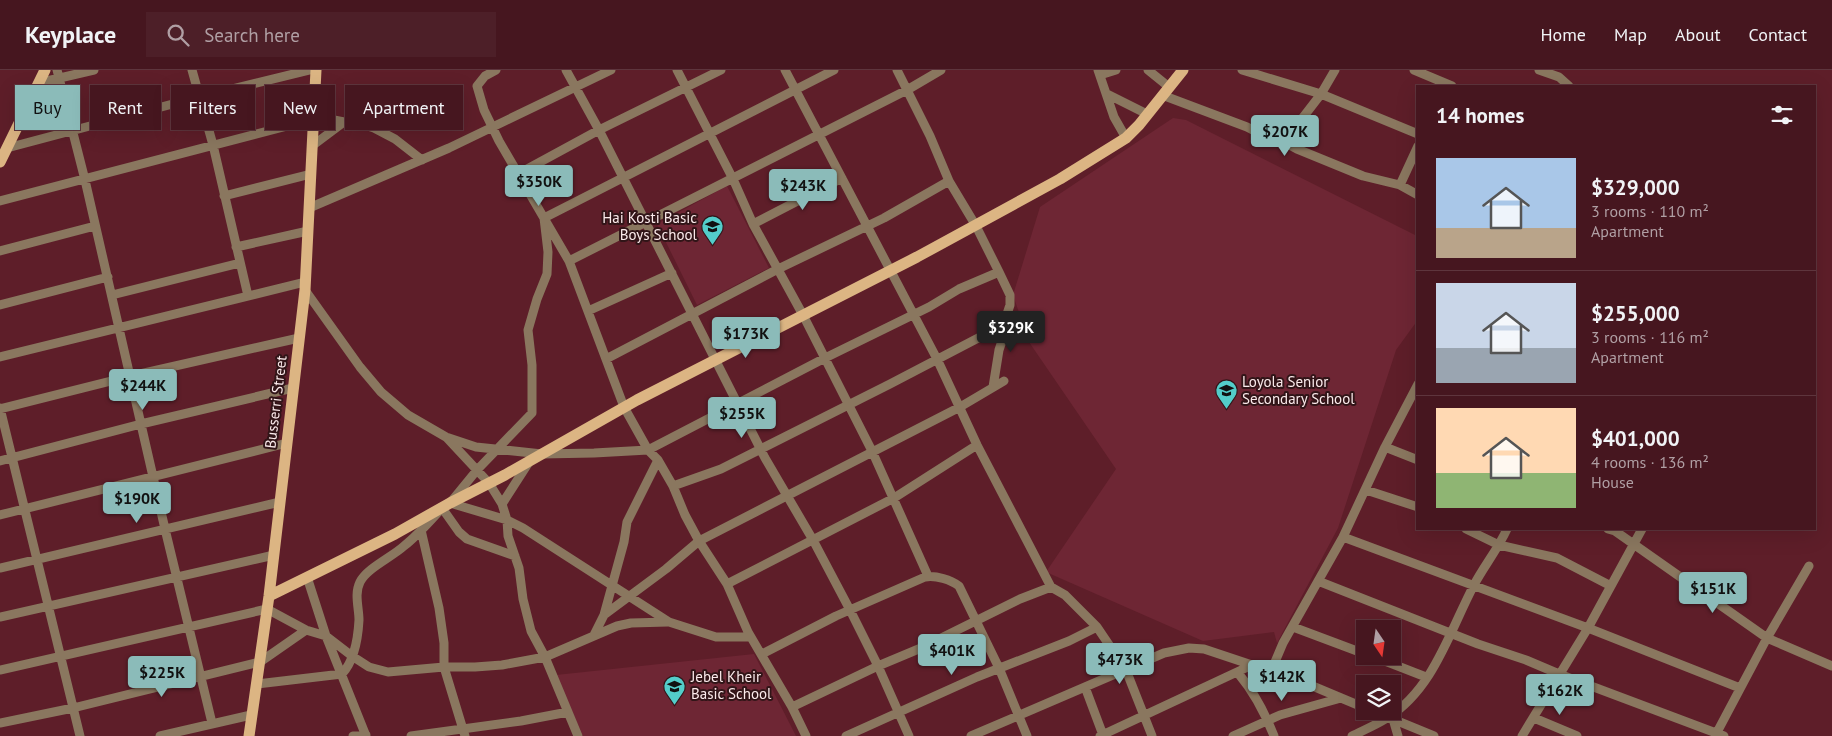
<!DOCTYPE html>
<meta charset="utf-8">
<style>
body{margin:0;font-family:"PT Sans",sans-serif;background:#4d1f28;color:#f1f3f6;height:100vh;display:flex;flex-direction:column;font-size:19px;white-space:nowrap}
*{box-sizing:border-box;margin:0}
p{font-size:16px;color:#b09fa4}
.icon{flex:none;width:28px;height:28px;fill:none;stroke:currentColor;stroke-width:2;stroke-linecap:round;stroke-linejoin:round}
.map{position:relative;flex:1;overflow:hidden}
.sheet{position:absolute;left:1416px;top:15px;width:400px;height:445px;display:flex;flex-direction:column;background:#46161f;border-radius:0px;box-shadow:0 5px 20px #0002,0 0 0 1px #5e353d}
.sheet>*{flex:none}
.guide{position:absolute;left:15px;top:15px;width:475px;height:45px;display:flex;gap:10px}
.needle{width:32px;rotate:167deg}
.buttons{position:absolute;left:1356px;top:550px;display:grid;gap:10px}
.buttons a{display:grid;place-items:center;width:45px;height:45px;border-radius:0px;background:#46161f;box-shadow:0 5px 20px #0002,0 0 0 1px #5e353d;font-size:25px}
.price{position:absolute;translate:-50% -42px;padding:0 11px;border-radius:5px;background:#8bbbb9;color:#111;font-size:16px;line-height:32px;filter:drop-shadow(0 1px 2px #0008)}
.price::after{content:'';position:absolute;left:50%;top:30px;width:15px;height:11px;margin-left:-8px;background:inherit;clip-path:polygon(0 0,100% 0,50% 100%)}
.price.on{background:#222;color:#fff}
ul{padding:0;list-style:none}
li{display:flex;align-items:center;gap:15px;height:125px;padding:0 20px}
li+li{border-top:1px solid #5e353d}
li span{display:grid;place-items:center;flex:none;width:140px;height:100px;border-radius:0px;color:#555}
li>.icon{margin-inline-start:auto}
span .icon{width:60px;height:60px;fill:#fffc;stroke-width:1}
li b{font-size:21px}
h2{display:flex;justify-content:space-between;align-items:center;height:60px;padding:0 20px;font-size:21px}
.chip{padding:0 18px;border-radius:0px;background:#46161f;box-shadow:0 5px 20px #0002,0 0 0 1px #5e353d;font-size:18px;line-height:45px}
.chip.on{background:#8bbbb9;color:#111}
header{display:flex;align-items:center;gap:30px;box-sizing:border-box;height:70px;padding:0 25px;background:#46161f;border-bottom:1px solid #5e353d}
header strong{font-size:24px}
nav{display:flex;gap:28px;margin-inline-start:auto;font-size:18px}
.search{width:350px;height:45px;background:#4d1f28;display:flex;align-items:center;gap:12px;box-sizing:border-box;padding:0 18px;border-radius:0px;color:#b09fa4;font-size:19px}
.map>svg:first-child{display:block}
</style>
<header>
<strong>Keyplace</strong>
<div class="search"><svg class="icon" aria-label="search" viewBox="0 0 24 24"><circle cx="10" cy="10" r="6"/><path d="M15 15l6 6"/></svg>Search here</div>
<nav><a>Home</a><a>Map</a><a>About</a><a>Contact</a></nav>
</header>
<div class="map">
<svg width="1832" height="666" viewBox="0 0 1832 666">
<rect width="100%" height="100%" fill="#5e1e29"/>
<path fill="#6e2634" d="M 1173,48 L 1186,50 L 1417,166 L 1417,251 L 1396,280 L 1338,458 L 1277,573 L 1274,562 L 1203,571 L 1046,502 L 1116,399 L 1029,272 L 1013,225 L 1040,137 Z
M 727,116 L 769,198 L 697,235 L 657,154 Z
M 754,584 L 796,666 L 583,666 L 556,605 Z"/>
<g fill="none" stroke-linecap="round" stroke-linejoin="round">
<path stroke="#8a775f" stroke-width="9" d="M 57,0 L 85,110 L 165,459 L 212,653
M 192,0 L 213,75 L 248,226
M 496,0 L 485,6 L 477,16 L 484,40 L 499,71 L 569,191 L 624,337 L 648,380 L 658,390 L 673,416 L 685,445 L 699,471 L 727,514 L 748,562 L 792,637 L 806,666
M 566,0 L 599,60 L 765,388 L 813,470 L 850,540 L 878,596 L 909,666
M 677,0 L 733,109 L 753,154 L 803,245 L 872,381 L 928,506
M 785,0 L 937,289 L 977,375 L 1051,517
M 1098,0 L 1114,47 L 1126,68
M 1148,0 L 1169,17
M 1242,0 L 1321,24 L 1418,64
M 1414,0 L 1452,16
M 1539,0 L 1559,7 L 1569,16
M 1100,5 L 1116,0
M 38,13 L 94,0
M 1107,24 L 1147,44
M 1162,25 L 1247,57 L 1270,69 L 1284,72 L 1297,79 L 1363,106 L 1400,115 L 1418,125
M 314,46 L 344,52 L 352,51 L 374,58 L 395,69 L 422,90
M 1284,72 L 1321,24 L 1335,0
M 312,76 L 344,52
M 7,78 L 199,27 L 310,0
M 518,104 L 599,60 L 721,0
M 1400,115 L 1418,76
M 224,126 L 311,104
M 0,131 L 314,49
M 309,138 L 449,78 L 611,0
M 753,154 L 842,108
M 236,177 L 308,161
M 0,181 L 95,156
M 569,191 L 907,20 L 941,0
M 305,220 L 360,297 L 381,322 L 408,345 L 446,367 L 476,377 L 542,384 L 594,383 L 648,380 L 825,288 L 929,237 L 959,219 L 999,202
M 112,225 L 240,193
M 0,235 L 108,207
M 588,241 L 672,203
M 0,287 L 305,212
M 606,289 L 778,199 L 884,148 L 949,111
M 993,317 L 999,280 L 1005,262 L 1003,248
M 0,338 L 80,666
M 0,339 L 131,306 L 299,268
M 447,368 L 489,413 L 502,434 L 507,450 L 508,466 L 519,498 L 523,529 L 531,561 L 545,587 L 578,666
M 1385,377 L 1418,390
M 0,391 L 141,354 L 293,318
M 673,416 L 721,399 L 890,314 L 982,266 L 996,256 L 1007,244 L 1010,235 L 1010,225 L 999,202 L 976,156 L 949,111 L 930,66 L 897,0
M 1366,420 L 1418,437
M 502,434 L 529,392
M 0,445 L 287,373
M 1466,459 L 1499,475 L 1557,488 L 1611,516
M 1608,459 L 1615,461 L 1767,568 L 1832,596
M 421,460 L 439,538 L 444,573 L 444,597 L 465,666
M 1343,467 L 1588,558 L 1740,618
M 0,498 L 280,432
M 307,507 L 326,566 L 366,666
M 1318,511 L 1478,574 L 1526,590 L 1559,604 L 1724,666
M 727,514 L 894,428 L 977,375
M 604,545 L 666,499 L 699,471 L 960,337 L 1004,311
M 0,547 L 274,485
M 1293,557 L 1365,584
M 594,565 L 604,545 L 624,472 L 627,452 L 658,390
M 751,567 L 716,567 L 669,552 L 523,458 L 507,450 L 450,433 L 477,400 L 532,343 L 532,295 L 528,260 L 537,229 L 547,204 L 548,182 L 544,148 L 834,0
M 762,584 L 836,546 L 925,507 C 936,505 951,510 959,516 L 999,598 L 1027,666
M 1372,586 L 1426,607
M 0,600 L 267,539 L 306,560 L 326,566 L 352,586 L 369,597 L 388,602 L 444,597 L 475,597 L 502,595 L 545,587 L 617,556 L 631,553 L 668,552
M 1238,603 C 1254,622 1265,643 1274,666
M 257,614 L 342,604 C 354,591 358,568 359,550 C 359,538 354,524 360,512 C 367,498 392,487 404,476 C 418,465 430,451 442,438 L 459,462 L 467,469 L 515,486
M 1085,617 L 1103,665
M 792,637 L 878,596 L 921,578 L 1020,529 L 1051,517 L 1065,525 L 1097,557
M 1365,638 L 1272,599 L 1283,573 L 1343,467 L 1385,377 L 1418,314
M 1373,641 L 1434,666
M 1534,648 L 1577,666
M 1393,649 L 1398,666
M 0,653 L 73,638 L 260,592 L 306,560
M 160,666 L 251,645
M 353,666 L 366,665
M 411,666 L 521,651 L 568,642
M 846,666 L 977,607 L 1069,571 L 1097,557 L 1126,600 L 1152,666
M 971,666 L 1164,583 L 1189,578 L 1204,579 L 1252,595 L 1272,599
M 1100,666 L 1252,595
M 1233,666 L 1280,645 L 1341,628
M 1352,666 C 1364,660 1376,655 1387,648 C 1434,619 1450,560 1474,515 C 1484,496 1498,479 1507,459
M 1522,666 L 1588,558 L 1642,459
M 1715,666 L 1767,568 L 1809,496"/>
<path stroke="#dcb583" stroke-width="11" d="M 0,92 L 45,0
M 269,526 L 395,464 L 450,433 L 505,405 L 637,330 L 917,187 L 1060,109 L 1126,68 L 1139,55 L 1183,0
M 249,666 L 269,526 L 305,220 L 316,0"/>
</g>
<defs>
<symbol id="school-pin" viewBox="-11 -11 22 30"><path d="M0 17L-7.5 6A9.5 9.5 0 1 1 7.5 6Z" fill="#53cdca" stroke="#311518"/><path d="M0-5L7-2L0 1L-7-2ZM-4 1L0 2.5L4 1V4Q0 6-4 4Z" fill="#111"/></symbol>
</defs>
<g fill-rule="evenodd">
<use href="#school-pin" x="700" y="144" width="25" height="34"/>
<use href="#school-pin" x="1214" y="308" width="25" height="34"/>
<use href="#school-pin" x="662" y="604" width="25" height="34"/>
</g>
<g text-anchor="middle" stroke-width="4" stroke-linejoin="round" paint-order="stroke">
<g font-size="15" fill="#fbeaeb" stroke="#311518" text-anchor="start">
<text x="697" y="153" text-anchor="end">Hai Kosti Basic<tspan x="697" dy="17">Boys School</tspan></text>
<text x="1242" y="317">Loyola Senior<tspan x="1242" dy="17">Secondary School</tspan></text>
<text x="691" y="612">Jebel Kheir<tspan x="691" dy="17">Basic School</tspan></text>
</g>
<g font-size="15" fill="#fbeaeb" stroke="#311518">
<text transform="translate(276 332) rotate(-83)" y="5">Busserri Street</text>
</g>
</g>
</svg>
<div class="buttons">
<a><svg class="needle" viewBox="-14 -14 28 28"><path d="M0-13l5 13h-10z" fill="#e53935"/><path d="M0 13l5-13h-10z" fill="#b09fa4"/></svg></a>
<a><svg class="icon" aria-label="layers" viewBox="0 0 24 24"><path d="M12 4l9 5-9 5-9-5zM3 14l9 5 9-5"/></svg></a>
</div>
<b class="price" style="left:1285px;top:87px">$207K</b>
<b class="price" style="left:539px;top:137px">$350K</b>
<b class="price" style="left:803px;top:141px">$243K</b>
<b class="price on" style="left:1011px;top:283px">$329K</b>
<b class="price" style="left:746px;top:289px">$173K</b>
<b class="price" style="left:143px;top:341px">$244K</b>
<b class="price" style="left:742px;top:369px">$255K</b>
<b class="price" style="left:137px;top:454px">$190K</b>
<b class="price" style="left:1713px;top:544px">$151K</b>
<b class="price" style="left:952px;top:606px">$401K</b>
<b class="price" style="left:1120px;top:615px">$473K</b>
<b class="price" style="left:162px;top:628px">$225K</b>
<b class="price" style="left:1282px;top:632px">$142K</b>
<b class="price" style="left:1560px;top:646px">$162K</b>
<div class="guide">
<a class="chip on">Buy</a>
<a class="chip">Rent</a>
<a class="chip">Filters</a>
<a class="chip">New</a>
<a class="chip">Apartment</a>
</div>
<section class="sheet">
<h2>14 homes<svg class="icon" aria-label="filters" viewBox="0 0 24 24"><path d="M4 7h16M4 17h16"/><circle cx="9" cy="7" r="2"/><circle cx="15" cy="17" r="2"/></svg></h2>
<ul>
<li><span style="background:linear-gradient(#a9c7e8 70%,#b9a48a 0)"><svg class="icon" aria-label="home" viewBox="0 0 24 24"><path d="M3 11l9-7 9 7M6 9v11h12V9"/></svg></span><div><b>$329,000</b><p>3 rooms · 110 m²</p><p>Apartment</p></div></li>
<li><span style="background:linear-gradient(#c9d6e8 65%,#9aa5b1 0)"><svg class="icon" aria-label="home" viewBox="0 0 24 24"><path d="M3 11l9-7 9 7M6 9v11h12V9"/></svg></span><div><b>$255,000</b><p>3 rooms · 116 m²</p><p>Apartment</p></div></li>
<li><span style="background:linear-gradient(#ffd9b3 65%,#8fb573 0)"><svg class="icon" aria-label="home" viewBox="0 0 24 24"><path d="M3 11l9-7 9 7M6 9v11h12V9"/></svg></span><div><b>$401,000</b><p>4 rooms · 136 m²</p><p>House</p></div></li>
</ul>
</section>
</div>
